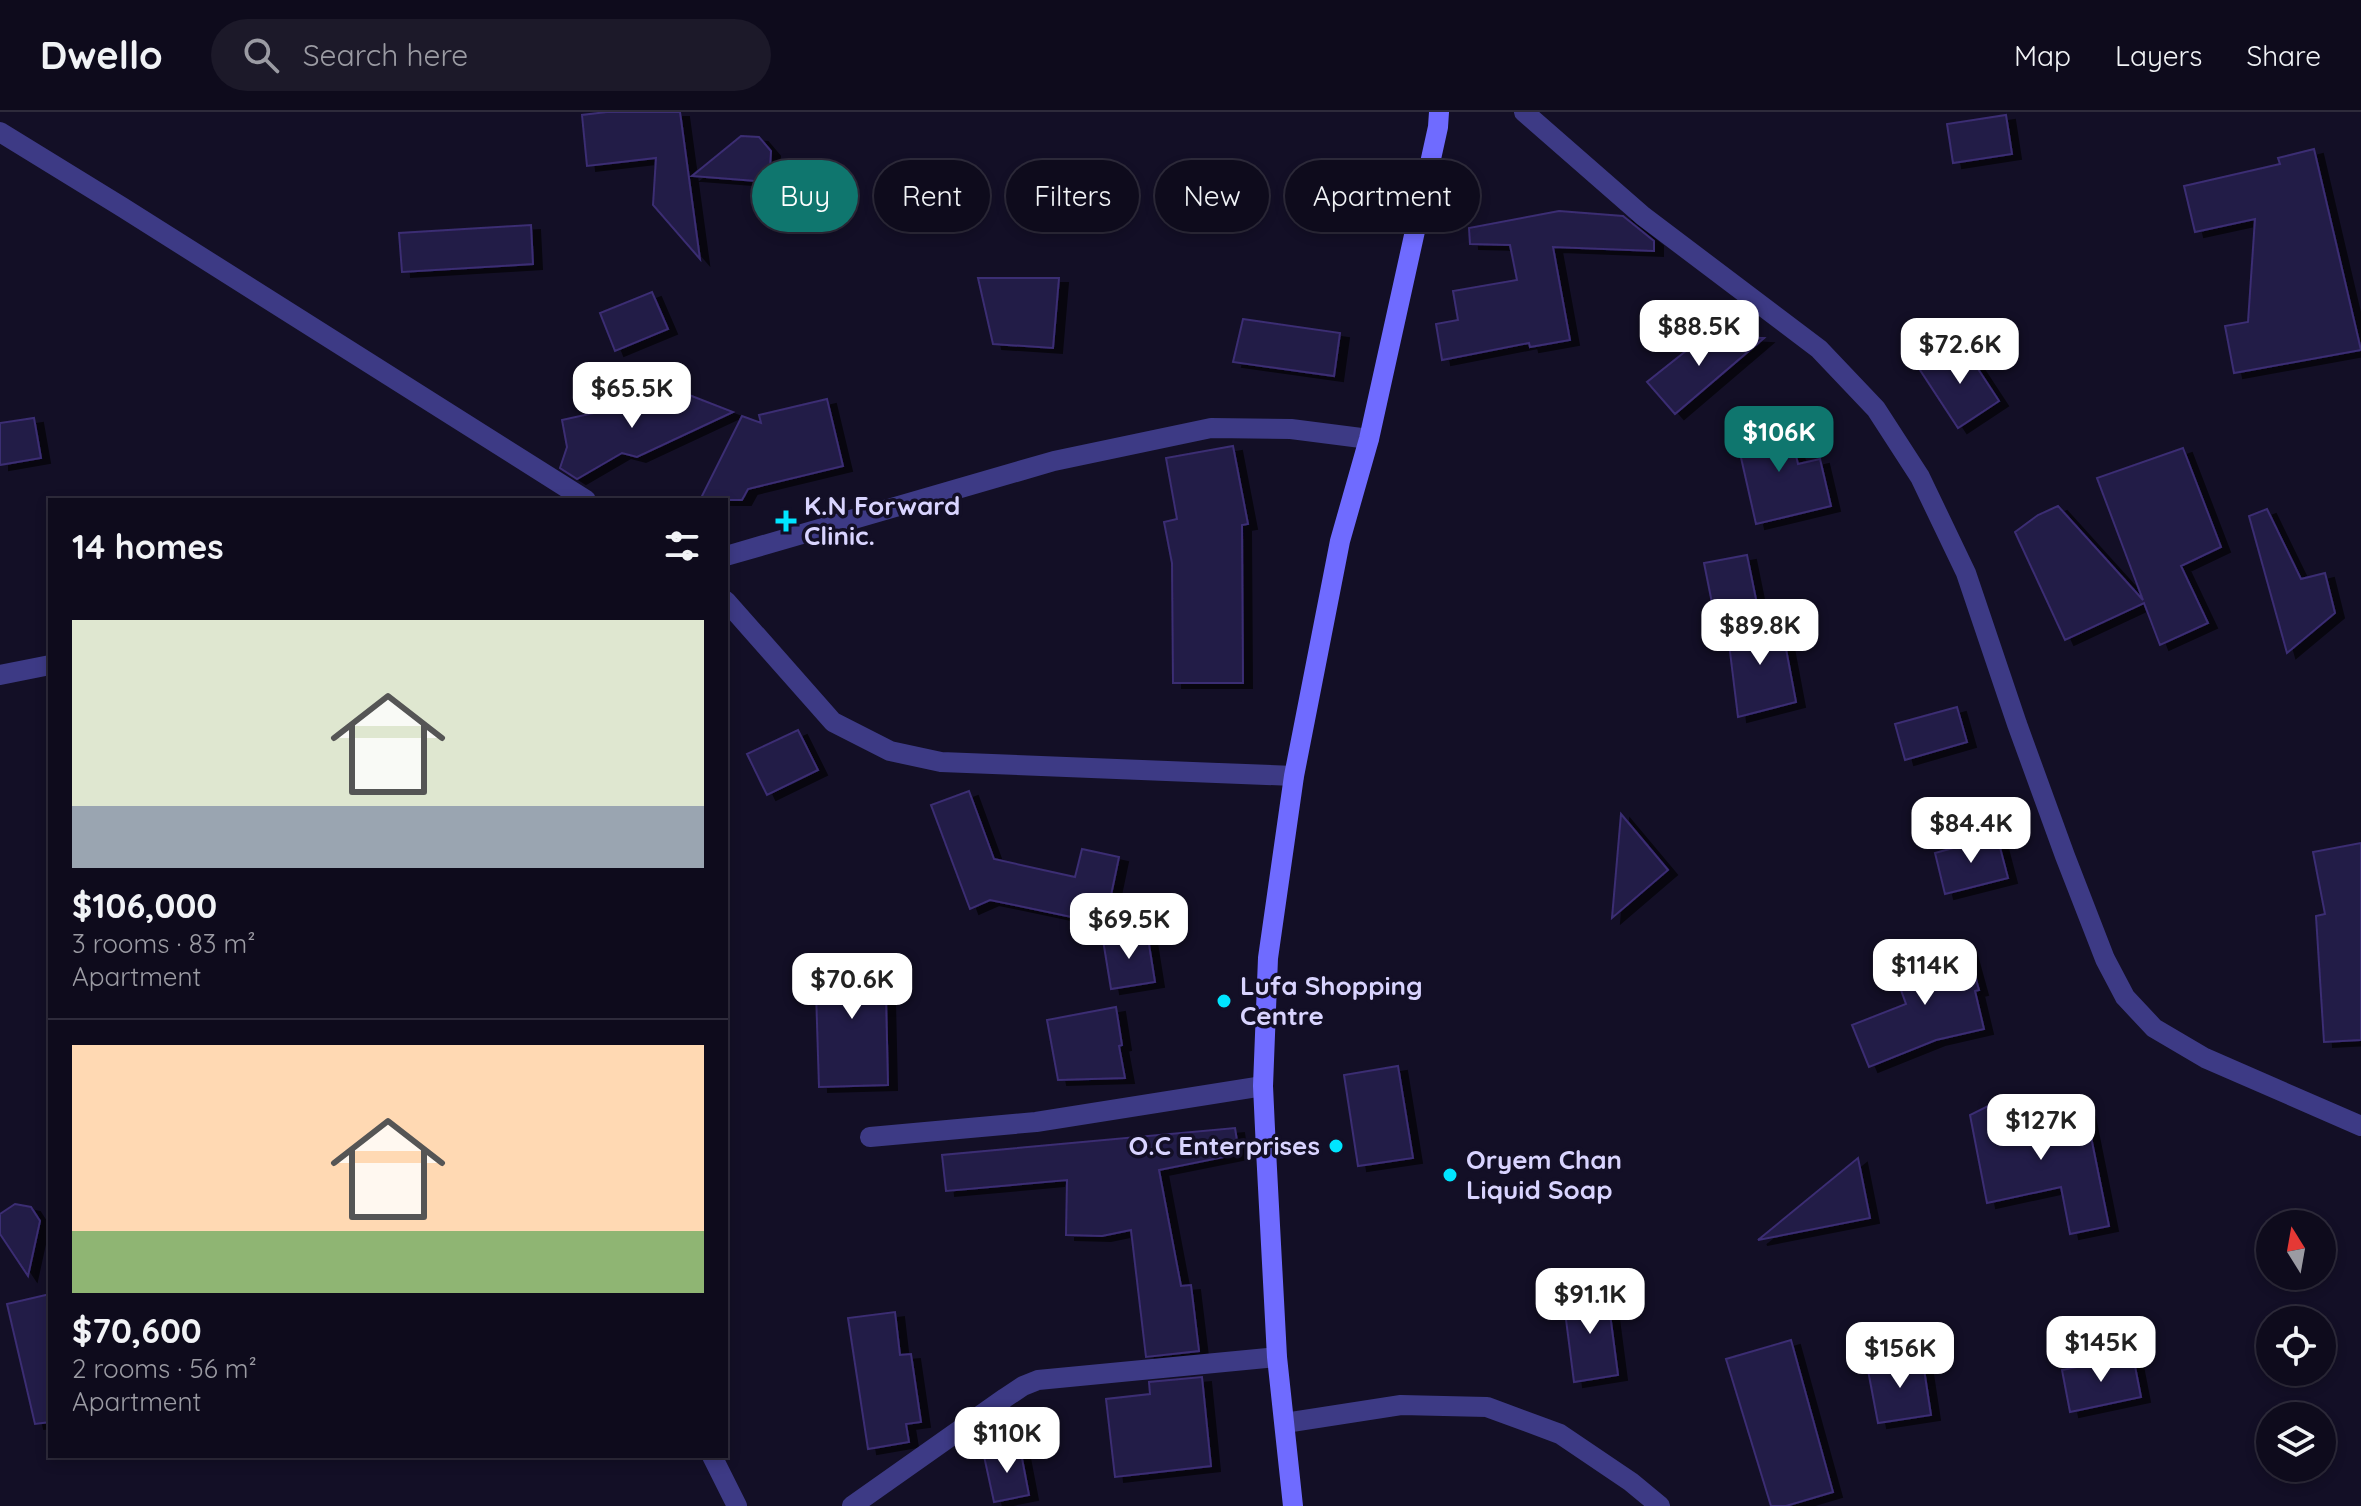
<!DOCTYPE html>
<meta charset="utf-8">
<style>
body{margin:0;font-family:Quicksand,sans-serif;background:#1c1929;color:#f1f3f6;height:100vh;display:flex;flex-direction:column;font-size:30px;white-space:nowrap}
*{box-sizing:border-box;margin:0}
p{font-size:26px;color:#9b9ba3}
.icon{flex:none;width:44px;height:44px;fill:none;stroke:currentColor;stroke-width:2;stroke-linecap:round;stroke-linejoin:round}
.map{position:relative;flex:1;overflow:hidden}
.details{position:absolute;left:48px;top:386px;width:680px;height:960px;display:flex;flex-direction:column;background:#0e0b1c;border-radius:0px;box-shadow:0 4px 12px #0003,0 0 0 2px #2e2b3b}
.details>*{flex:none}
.banner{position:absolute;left:752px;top:48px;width:760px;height:72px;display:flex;gap:16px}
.needle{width:52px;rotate:349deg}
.controls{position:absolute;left:2256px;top:1098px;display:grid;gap:16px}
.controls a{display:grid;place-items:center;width:80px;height:80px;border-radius:50%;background:#0e0b1c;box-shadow:0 4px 12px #0003,0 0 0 2px #2e2b3b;font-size:40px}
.price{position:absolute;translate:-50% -68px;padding:0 18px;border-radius:16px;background:#fff;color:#222;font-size:26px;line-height:52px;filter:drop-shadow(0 2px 4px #0008)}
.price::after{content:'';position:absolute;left:50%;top:48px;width:24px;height:18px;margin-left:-12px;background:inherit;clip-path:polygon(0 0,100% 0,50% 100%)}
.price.current{background:#0f766e;color:#fff}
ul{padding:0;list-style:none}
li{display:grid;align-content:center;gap:16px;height:424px;padding:0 24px}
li+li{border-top:2px solid #2e2b3b}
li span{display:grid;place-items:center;height:248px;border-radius:0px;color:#555}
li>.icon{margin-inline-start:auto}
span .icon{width:144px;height:144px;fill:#fffc;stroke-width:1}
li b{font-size:34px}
h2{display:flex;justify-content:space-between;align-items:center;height:96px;padding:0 24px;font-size:34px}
.tag{padding:0 28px;border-radius:36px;background:#0e0b1c;box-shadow:0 4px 12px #0003,0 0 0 2px #2e2b3b;font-size:28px;line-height:72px}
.tag.current{background:#0f766e;color:#fff}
header{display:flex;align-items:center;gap:48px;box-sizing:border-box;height:112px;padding:0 40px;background:#0e0b1c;border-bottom:2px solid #2e2b3b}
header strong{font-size:38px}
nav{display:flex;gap:44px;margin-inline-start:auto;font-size:28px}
.search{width:560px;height:72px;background:#1c1929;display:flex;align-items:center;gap:20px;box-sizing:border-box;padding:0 28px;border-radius:44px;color:#9b9ba3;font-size:30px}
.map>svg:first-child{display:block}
</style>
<header>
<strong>Dwello</strong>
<div class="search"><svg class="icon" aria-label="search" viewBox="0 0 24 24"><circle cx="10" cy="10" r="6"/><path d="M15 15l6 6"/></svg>Search here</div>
<nav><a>Map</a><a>Layers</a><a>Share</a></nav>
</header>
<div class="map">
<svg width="2361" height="1394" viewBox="0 0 2361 1394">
<defs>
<filter id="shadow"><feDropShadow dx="9" dy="5" stdDeviation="0" flood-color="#0009"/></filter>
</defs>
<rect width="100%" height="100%" fill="#130f26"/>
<path fill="#241b47" stroke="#3b2d73" stroke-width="2" filter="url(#shadow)" d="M 607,0 L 680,0 L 700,147 L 653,93 L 656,46 L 587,54 L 582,3 Z
M 2006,3 L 2012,42 L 1953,51 L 1947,12 Z
M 741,24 L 759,25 L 771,39 L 770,57 L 756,69 L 692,64 Z
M 2314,37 L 2361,238 L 2234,261 L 2225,214 L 2248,210 L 2255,107 L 2195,120 L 2184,74 L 2280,52 L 2278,46 Z
M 1559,99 L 1623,104 L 1654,129 L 1654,139 L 1553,135 L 1570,228 L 1530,235 L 1529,231 L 1442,248 L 1436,212 L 1458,208 L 1453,179 L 1517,168 L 1510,133 L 1470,132 L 1469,116 Z
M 531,113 L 533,152 L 402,160 L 399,121 Z
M 978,166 L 1059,166 L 1053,236 L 993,232 Z
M 652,180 L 668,217 L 615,239 L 600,201 Z
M 1243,207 L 1340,221 L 1334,264 L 1233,250 Z
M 1706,223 L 1764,226 L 1675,302 L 1647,270 Z
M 1961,231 L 1999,289 L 1958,316 L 1920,258 Z
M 684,281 L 733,300 L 637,345 L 622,341 L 577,367 L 560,356 L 567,335 L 562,308 Z
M 827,287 L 843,354 L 748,377 L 742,388 L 700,388 L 742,304 L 761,311 L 759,303 Z
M 34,306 L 41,346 L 0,353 L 0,311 Z
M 1787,307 L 1798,352 L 1820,347 L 1831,394 L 1756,412 L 1735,319 Z
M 1233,334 L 1248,412 L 1242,413 L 1243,571 L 1173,571 L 1172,451 L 1164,410 L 1177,407 L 1166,346 Z
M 2183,336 L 2221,435 L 2181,454 L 2208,511 L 2160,533 L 2144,491 L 2065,528 L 2015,420 L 2038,403 L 2058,394 L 2143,488 L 2097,366 Z
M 2267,397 L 2301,467 L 2325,461 L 2335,501 L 2287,541 L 2249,404 Z
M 1747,443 L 1758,497 L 1715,506 L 1704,451 Z
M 1780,505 L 1796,590 L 1738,605 L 1727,515 Z
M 1957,595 L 1967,630 L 1905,648 L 1895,612 Z
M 798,618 L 818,658 L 767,683 L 747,642 Z
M 969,679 L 994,747 L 1075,765 L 1082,737 L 1119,745 L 1105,812 L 990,788 L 970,797 L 931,693 Z
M 1621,702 L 1668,758 L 1612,806 Z
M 1997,724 L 2008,766 L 1945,782 L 1935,741 Z
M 2361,731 L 2361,928 L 2324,930 L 2316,804 L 2325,802 L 2313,740 Z
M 1147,820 L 1155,870 L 1111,877 L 1103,828 Z
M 1966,831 L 1979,878 L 1975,879 L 1984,917 L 1936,928 L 1869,955 L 1852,913 L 1906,892 L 1893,856 Z
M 887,844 L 889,883 L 886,884 L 888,973 L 819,975 L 815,847 Z
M 1116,895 L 1122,933 L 1119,934 L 1125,966 L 1058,968 L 1047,908 Z
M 1398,954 L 1413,1046 L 1358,1054 L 1344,963 Z
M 2006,985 L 2020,1012 L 2086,1000 L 2109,1114 L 2070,1122 L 2061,1075 L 1987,1091 L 1970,1003 Z
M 1235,1016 L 1239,1042 L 1159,1058 L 1181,1174 L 1191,1173 L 1199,1239 L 1146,1245 L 1131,1118 L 1102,1124 L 1066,1123 L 1067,1068 L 946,1079 L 942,1043 Z
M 1858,1046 L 1870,1106 L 1758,1128 Z
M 15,1092 L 31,1095 L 40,1109 L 28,1164 L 0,1122 L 0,1102 Z
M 1607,1179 L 1618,1263 L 1574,1270 L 1563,1184 Z
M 50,1182 L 50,1310 L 35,1312 L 7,1192 Z
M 895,1200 L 900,1243 L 911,1242 L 921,1310 L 906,1312 L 909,1330 L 868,1337 L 848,1206 Z
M 1791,1228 L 1833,1380 L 1786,1394 L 1771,1394 L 1726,1247 Z
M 1922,1244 L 1931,1303 L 1878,1311 L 1867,1253 Z
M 2133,1244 L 2141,1285 L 2070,1300 L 2062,1258 Z
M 1202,1265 L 1211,1354 L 1115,1365 L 1106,1287 L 1150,1282 L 1149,1270 Z
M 1020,1336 L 1029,1383 L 994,1390 L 984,1344 Z"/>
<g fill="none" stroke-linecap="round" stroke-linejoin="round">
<path stroke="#3d3a85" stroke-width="20" d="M 1524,0 L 1643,104 L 1819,237 L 1876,297 L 1920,365 L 1966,461 L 2017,612 L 2065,744 L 2105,847 L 2125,885 L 2154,916 L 2205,946 L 2361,1014
M 0,20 L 122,95 L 586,388
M 726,444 L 1054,349 L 1211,316 L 1291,317 L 1369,327
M 726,489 L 833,610 L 890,639 L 941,650 L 1294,664
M 0,563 L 50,553
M 870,1025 L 1036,1010 L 1263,974
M 1285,1311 L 1401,1293 L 1487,1295 L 1560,1322 L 1631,1370 L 1660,1394
M 712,1344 L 737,1394
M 852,1394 L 1005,1286 L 1023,1274 L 1038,1268 L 1277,1245"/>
<path stroke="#6f6bff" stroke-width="20" d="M 1293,1394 L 1277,1245 L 1266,1038 L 1263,974 L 1268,846 L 1294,664 L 1340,429 L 1369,327 L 1438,15 L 1439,0"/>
</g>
<g fill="#00e5ff" stroke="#130f26" stroke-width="3">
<path d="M782 397h8v8h8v8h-8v8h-8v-8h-8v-8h8z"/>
<circle cx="1224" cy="889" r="8"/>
<circle cx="1336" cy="1034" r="8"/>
<circle cx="1450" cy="1063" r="8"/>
</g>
<g text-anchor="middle" stroke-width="7" stroke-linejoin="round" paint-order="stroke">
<g font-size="26" font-weight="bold" fill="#d9d4ff" stroke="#130f26" text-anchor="start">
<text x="804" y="403">K.N Forward<tspan x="804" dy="30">Clinic.</tspan></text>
<text x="1240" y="883">Lufa Shopping<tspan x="1240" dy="30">Centre</tspan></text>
<text x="1320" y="1043" text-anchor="end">O.C Enterprises</text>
<text x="1466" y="1057">Oryem Chan<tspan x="1466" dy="30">Liquid Soap</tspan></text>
</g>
</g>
</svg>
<div class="controls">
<a><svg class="needle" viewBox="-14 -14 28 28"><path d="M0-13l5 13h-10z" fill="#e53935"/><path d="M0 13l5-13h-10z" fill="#9b9ba3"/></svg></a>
<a><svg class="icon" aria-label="locate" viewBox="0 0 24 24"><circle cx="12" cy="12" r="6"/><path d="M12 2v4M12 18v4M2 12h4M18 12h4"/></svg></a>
<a><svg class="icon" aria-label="layers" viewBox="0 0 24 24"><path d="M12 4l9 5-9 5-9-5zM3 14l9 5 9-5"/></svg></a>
</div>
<b class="price" style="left:1699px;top:256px">$88.5K</b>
<b class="price" style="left:1960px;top:274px">$72.6K</b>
<b class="price" style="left:632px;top:318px">$65.5K</b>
<b class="price current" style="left:1779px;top:362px">$106K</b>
<b class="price" style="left:1760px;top:555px">$89.8K</b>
<b class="price" style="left:1971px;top:753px">$84.4K</b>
<b class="price" style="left:1129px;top:849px">$69.5K</b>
<b class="price" style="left:1925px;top:895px">$114K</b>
<b class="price" style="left:852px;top:909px">$70.6K</b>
<b class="price" style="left:2041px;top:1050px">$127K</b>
<b class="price" style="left:1590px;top:1224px">$91.1K</b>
<b class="price" style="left:2101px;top:1272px">$145K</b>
<b class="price" style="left:1900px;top:1278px">$156K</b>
<b class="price" style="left:1007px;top:1363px">$110K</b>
<div class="banner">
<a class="tag current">Buy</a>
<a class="tag">Rent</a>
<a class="tag">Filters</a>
<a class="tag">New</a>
<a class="tag">Apartment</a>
</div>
<section class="details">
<h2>14 homes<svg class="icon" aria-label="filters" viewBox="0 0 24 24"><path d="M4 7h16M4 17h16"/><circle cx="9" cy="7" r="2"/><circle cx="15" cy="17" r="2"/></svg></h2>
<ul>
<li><span style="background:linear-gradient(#dfe7d0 75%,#9aa5b1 0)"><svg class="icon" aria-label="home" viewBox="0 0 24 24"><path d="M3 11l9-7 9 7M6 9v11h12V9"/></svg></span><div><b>$106,000</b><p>3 rooms · 83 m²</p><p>Apartment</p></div></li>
<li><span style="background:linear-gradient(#ffd9b3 75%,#8fb573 0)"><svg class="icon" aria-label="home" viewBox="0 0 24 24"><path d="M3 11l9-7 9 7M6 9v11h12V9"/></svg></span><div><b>$70,600</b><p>2 rooms · 56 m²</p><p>Apartment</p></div></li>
</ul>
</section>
</div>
